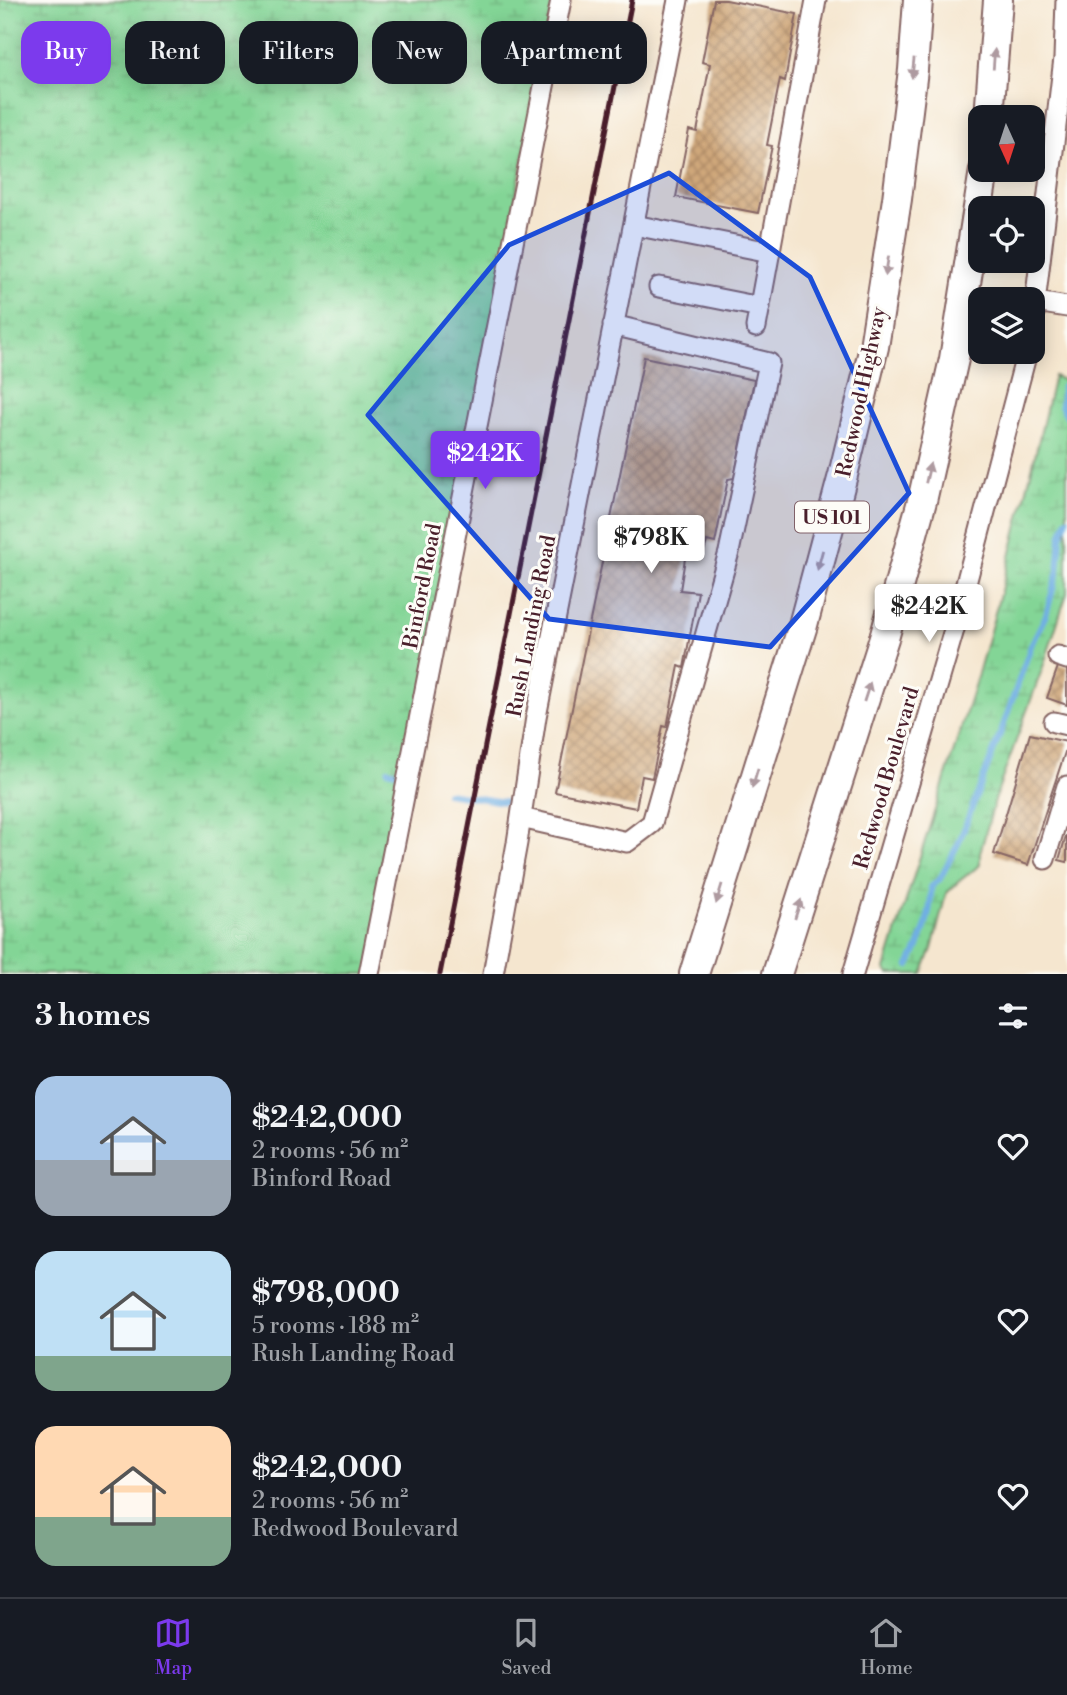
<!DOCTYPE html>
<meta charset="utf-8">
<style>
body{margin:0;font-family:"Libre Bodoni",serif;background:#242831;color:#f1f3f6;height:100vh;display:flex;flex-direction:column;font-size:26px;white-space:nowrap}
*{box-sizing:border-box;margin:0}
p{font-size:23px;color:#9ea1a6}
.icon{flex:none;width:38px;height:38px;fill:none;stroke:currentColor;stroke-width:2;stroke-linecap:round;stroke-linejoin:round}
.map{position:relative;height:974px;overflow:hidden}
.drawer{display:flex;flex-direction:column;background:#171b24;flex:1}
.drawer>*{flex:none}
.guide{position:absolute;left:21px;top:21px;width:700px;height:63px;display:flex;gap:14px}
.needle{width:46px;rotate:177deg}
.tools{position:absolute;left:968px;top:105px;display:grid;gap:14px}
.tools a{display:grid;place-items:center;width:77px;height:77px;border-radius:14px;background:#171b24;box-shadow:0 4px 18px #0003;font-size:35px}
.price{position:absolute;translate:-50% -60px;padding:0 16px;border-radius:7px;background:#fff;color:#222;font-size:23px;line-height:46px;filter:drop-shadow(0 2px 4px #0008)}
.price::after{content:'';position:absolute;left:50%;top:42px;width:21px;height:16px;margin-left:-10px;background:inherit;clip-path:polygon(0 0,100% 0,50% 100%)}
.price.selected{background:#7c3aed;color:#fff}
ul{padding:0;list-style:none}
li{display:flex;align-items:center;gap:21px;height:175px;padding:0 35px}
li span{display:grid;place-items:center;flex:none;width:196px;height:140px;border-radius:21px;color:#555}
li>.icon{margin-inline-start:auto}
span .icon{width:84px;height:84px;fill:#fffc;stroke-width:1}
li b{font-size:30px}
h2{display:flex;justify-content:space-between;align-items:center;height:84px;padding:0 35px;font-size:30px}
.pill{padding:0 24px;border-radius:21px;background:#171b24;box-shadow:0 4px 18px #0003;font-size:24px;line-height:63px}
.pill.selected{background:#7c3aed;color:#fff}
.dock{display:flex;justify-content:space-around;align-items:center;height:98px;border-top:2px solid #363941;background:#171b24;font-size:19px;color:#9ea1a6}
.dock a{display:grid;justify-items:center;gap:4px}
.dock .selected{color:#7c3aed}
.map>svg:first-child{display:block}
</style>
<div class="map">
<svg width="1067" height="974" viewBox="0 0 1067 974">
<defs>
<pattern id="wetland-marsh" width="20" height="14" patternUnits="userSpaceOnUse" patternTransform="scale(1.75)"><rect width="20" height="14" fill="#83d596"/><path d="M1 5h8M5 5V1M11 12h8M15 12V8" fill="none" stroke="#73b681"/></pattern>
<pattern id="building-cross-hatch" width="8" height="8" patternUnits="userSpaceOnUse" patternTransform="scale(1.75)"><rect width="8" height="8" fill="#cfa77a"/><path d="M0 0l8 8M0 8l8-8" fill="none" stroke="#aa8764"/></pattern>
</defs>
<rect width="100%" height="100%" fill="#fdfcf7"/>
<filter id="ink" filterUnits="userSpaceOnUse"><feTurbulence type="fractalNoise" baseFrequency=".0143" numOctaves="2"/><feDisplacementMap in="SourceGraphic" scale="14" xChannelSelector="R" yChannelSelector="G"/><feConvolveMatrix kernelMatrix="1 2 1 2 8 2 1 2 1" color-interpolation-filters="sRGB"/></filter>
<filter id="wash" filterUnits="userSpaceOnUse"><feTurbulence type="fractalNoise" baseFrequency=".00686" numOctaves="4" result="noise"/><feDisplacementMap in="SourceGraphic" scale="28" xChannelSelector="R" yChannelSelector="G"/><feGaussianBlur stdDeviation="1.57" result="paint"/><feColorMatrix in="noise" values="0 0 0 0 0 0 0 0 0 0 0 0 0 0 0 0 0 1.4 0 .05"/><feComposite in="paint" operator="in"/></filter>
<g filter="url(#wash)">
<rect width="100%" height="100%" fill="#f5e6cf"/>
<path fill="url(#wetland-marsh)" stroke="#667a60" stroke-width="2" d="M 0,0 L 553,0 L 370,974 L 0,974 Z
M 1054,376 L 1067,382 L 1067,593 L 1044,664 L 997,793 L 980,853 L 980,865 L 958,882 L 946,894 L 932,949 L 922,974 L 889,974 L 885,969 C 915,868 949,770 979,670 C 1007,573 1031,475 1054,376 Z"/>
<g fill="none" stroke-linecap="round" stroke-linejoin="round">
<path stroke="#70afe3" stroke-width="6" d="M 1063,386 L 1061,405 L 1067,416
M 388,770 L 400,773
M 447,793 L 510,803
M 909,966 C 922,941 932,915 931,887 L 940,879 L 959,842 L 1002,729 L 1032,643 L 1046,615 L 1058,571 L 1061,537 L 1067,519"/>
</g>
<g id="blocks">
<path fill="url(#building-cross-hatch)" d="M 714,0 L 726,0 L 797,14 L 785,81 L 780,79 L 767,145 L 772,146 L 758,213 L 676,197 L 689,130 L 697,132 L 710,64 L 702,62 Z
M 644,357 L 754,380 L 734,478 L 728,479 L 715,543 L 707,541 L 703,555 L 686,552 L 680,590 L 698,592 L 684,668 L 679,666 L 667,727 L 663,726 L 652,778 L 642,776 L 636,808 L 555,792 Z
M 1059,664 L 1067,666 L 1067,705 L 1047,698 Z
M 1030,734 L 1067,742 L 1067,746 L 1028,865 L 994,854 Z
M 1066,836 L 1067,836 L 1067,862 L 1059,860 Z"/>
</g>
</g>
<g filter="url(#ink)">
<use href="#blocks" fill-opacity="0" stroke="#866564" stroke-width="2"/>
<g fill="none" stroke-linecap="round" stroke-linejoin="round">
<defs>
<path id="minor" d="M 634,225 L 770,252
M 659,287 L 760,307
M 1036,302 L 1067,307
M 756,327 L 816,0
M 1032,329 L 1064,58 L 1066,0
M 1058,656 L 1067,659
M 1054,722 L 1067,725
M 521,818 L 627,842 L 652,823 L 729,552 L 769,363 L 613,325
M 1045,859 L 1067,786
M 369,974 L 561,0
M 493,974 L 517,843 L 536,717 L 678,0
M 853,974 L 953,633 L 1027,352"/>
<path id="highway" d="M 989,117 L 998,0
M 694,974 L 803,625 L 843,475 L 874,347 L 897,199 L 913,70 L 918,0
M 777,974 L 885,635 L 922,501 L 954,359 L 984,170"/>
</defs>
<use href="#minor" stroke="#866564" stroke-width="23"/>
<use href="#highway" stroke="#866564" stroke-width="32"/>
<use href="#minor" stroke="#fff" stroke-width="19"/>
<use href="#highway" stroke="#fff" stroke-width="28"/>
<path stroke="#4a1f2b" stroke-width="5" d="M 440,974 L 632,0"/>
</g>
<defs><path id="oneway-solid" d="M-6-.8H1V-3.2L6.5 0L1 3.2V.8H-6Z" transform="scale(1.75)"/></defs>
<g fill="#ae9aa0">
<use href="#oneway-solid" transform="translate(994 59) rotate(-86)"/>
<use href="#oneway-solid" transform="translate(913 68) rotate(96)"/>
<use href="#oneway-solid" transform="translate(887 266) rotate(99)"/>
<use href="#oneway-solid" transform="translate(928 473) rotate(-77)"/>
<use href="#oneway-solid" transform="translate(820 560) rotate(105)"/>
<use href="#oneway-solid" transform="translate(867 692) rotate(-72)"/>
<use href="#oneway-solid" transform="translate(755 778) rotate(107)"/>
<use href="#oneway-solid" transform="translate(719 894) rotate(107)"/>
<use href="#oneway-solid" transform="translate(798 909) rotate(-72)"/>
</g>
</g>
<path fill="#1d4ed8" fill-opacity="0.2" stroke="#1d4ed8" stroke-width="5" stroke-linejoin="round" d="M 669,173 L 810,277 L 909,493 L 770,647 L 549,619 L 368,415 L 509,245 Z"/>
<g text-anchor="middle" stroke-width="6" stroke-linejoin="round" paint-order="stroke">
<rect fill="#fdfcf7" stroke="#806168" stroke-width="2" x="795" y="501.5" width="74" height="31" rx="5"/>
<g font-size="19" font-weight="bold" fill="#4a1f2b">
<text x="832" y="524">US 101</text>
</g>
<g font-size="21" fill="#4a1f2b" stroke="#fdfcf7">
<text transform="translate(861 392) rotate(-78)" y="7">Redwood Highway</text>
<text transform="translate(422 586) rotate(-79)" y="7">Binford Road</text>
<text transform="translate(531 626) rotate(-79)" y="7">Rush Landing Road</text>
<text transform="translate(886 778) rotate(-74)" y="7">Redwood Boulevard</text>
</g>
</g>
</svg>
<div class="tools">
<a><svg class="needle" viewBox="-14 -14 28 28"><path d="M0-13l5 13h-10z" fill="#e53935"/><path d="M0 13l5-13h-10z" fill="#9ea1a6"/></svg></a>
<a><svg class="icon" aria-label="locate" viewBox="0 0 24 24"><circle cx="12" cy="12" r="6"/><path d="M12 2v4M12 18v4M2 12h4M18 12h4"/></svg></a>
<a><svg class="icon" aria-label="layers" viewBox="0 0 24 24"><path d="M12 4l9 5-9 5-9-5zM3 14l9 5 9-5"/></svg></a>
</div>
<b class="price selected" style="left:485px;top:491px">$242K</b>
<b class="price" style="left:651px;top:575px">$798K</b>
<b class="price" style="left:929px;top:644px">$242K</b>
<div class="guide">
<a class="pill selected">Buy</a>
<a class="pill">Rent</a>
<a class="pill">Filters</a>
<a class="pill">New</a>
<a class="pill">Apartment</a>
</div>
</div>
<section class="drawer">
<h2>3 homes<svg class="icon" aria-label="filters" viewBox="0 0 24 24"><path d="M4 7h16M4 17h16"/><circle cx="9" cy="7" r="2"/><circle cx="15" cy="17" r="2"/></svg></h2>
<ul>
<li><span style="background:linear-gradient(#a9c7e8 60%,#9aa5b1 0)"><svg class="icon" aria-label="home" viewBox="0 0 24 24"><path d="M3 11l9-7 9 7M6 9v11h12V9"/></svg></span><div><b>$242,000</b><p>2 rooms · 56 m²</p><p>Binford Road</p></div><svg class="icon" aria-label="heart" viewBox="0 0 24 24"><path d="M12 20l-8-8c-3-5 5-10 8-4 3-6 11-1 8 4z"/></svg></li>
<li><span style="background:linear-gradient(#bfe0f5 75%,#7fa58c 0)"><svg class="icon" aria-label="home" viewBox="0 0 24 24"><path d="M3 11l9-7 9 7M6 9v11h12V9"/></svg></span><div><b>$798,000</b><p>5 rooms · 188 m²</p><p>Rush Landing Road</p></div><svg class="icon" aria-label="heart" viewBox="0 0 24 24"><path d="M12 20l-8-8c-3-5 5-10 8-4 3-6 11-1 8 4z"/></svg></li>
<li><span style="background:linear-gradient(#ffd9b3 65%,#7fa58c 0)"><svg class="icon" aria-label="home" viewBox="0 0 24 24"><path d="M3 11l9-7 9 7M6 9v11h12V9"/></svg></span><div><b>$242,000</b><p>2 rooms · 56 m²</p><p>Redwood Boulevard</p></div><svg class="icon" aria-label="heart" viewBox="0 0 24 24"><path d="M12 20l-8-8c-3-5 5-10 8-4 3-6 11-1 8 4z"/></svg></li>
</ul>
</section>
<nav class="dock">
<a class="selected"><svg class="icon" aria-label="map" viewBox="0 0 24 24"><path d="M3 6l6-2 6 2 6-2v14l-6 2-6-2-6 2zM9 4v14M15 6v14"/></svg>Map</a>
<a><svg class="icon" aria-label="saved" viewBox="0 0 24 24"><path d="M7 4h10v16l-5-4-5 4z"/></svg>Saved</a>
<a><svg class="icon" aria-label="home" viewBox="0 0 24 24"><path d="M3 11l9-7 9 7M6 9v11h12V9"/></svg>Home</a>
</nav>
